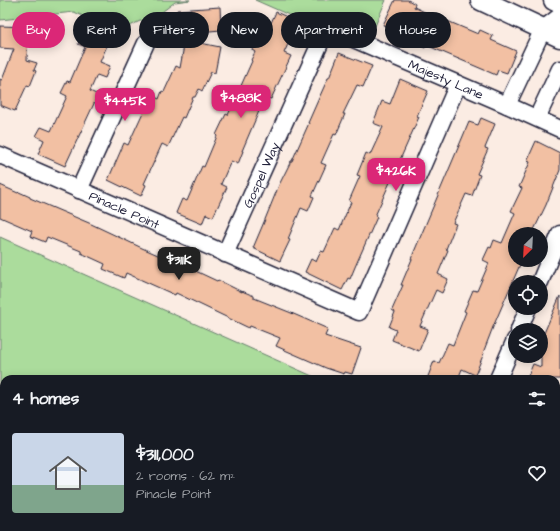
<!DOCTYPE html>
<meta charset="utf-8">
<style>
body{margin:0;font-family:"Architects Daughter",sans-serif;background:#20242c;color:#f1f3f6;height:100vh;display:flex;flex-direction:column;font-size:15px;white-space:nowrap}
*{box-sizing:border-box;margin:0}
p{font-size:13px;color:#9ea1a6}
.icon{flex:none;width:22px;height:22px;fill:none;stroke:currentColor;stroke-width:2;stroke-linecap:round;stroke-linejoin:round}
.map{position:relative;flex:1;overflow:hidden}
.drawer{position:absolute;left:0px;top:375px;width:560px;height:156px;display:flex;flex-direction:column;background:#171b24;border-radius:12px 12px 0 0;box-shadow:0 2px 10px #0003}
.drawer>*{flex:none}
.banner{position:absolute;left:12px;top:12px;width:536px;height:36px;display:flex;gap:8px}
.needle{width:26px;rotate:204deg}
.tools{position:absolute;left:508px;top:227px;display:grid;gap:8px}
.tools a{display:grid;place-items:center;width:40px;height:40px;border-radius:50%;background:#171b24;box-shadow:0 2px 10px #0003;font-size:20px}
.price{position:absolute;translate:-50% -34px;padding:0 9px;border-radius:8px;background:#db2777;color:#fff;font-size:13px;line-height:26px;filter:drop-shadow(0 1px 2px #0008)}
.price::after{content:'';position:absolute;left:50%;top:24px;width:12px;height:9px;margin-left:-6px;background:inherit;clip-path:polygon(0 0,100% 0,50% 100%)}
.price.active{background:#222;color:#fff}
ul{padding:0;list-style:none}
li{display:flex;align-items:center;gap:12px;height:100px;padding:0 12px}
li+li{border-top:1px solid #363941}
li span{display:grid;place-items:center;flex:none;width:112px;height:80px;border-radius:4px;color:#555}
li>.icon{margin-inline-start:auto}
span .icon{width:48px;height:48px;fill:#fffc;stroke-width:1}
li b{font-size:17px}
h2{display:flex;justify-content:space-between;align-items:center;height:48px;padding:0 12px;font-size:17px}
.pill{padding:0 14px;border-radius:18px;background:#171b24;box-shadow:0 2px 10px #0003;font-size:14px;line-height:36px}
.pill.active{background:#db2777;color:#fff}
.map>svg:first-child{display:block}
</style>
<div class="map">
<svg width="560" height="531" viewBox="0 0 560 531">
<rect width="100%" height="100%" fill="#fbece3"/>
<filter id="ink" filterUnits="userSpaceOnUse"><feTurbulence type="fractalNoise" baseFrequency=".025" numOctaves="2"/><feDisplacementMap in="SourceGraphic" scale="8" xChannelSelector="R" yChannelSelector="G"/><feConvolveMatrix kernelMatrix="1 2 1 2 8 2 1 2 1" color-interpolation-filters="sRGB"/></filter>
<g filter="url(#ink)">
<path fill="#abdc9c" stroke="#667f6c" d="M 0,0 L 190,0 L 175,2 L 150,21 L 140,21 L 130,26 L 124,34 L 74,12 L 0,20 Z
M 255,0 L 386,0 L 370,38 L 346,26 L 335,25 L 323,30 Z
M 0,237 L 319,379 L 4,379 L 4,418 L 0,416 Z
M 556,484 L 560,486 L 560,531 L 201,531 L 202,527 L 556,527 Z"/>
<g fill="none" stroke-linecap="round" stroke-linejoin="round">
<path stroke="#5d8d9c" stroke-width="3.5" d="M 556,525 L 560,516"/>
</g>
<path fill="#f2c0a3" stroke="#22223b" d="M 395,0 L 408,0 L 415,4 L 414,7 L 444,21 L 445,20 L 478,34 L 480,30 L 493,36 L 491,40 L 516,51 L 507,73 L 498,70 L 496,75 L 426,45 L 425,48 L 407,39 L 408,36 L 383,25 Z
M 220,7 L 221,30 L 187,33 L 189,22 L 178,23 L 177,10 Z
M 276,12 L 298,22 L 284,53 L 291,56 L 271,99 L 265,97 L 242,151 L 243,151 L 238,164 L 231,161 L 221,184 L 227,187 L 213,217 L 206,214 L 202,224 L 176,213 L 182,199 L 187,201 L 202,166 L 204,167 L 217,136 L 216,135 L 226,114 L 228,115 L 252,61 L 251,60 L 255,52 L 252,50 L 256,40 L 262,42 Z
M 87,23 L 112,34 L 100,62 L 110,66 L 105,78 L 97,75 L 90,91 L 98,95 L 65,166 L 38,154 L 44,140 L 36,136 L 41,127 L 51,131 L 67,96 L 61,93 L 67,81 L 70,82 L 85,47 L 78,44 Z
M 0,26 L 28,27 L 27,60 L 37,63 L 34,70 L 36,71 L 30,86 L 27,85 L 15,111 L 0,105 L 0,79 L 2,80 L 14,49 L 0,48 Z
M 185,40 L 220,47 L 215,73 L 211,72 L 202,91 L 199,89 L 195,97 L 193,97 L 184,118 L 182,117 L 168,147 L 162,144 L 144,184 L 146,185 L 141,196 L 108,180 L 124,143 L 128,145 L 151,95 L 159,99 L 162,91 L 164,92 L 176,66 L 180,68 Z
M 339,53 L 372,66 L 363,87 L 357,85 L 343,114 L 345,114 L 336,135 L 334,134 L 321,163 L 326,165 L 312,196 L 314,197 L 308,211 L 301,208 L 288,239 L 290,240 L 280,261 L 253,248 L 264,222 L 279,185 L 291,161 L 292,161 L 309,123 L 308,123 L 319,98 L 328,78 L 329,78 Z
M 400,79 L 428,91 L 417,116 L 419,117 L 375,216 L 377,217 L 355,267 L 350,279 L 348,278 L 342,290 L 305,272 L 311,259 L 316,262 L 321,251 L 324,252 L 335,228 L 339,230 L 351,202 L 349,201 L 360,176 L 357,175 L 366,153 L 370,155 L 383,127 L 373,123 L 382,101 L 390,104 Z
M 481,118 L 495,124 L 485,148 L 488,149 L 477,174 L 480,175 L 472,196 L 466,194 L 453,223 L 456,224 L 446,249 L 448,250 L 438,274 L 448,279 L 442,293 L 436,290 L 420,326 L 428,329 L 419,351 L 392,340 L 396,330 L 389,327 L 395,312 L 392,310 L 403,285 L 401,285 L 412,259 L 411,259 L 469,122 L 478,125 Z
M 536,141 L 560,153 L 560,170 L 546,205 L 532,234 L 515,234 L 515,260 L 522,260 L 493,327 L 483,353 L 484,353 L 475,375 L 462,369 L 458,379 L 427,379 L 434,361 L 439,363 L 448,343 L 453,345 L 466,312 L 464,311 L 473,290 L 477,291 L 489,263 L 483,260 L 489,247 L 491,248 L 494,240 L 502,243 L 515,213 L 511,211 L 522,188 L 519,187 L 530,162 L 527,161 Z
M 0,185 L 18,193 L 19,192 L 30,197 L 30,198 L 89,223 L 142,248 L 167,259 L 168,258 L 217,281 L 218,280 L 242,292 L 242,291 L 254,296 L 254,298 L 289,312 L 328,329 L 325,336 L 361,348 L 352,374 L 345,372 L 344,374 L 326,368 L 287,351 L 276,346 L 280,338 L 250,326 L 249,328 L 176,293 L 175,295 L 126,273 L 124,278 L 103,269 L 105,264 L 81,253 L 81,251 L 47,237 L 45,242 L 30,236 L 32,231 L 0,217 Z
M 560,296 L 560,379 L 536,379 L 528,376 L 533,364 L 541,367 L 541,340 Z"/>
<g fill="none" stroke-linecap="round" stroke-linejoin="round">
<defs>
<g id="minor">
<path d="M 507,105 L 543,29 L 560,16"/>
<path d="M 537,118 L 560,69"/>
<path id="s1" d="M 0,155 L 359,312 L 458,84"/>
<path d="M 79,190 L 146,43"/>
<path id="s2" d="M 225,254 L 322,39 L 332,35 L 342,34 L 507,105 L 560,129"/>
<path d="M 540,282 L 560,234"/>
<path d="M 519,330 L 528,308"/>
<path d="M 498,379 L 515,340"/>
<path d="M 0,498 L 4,500"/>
<path d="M 64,527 L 73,531"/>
</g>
<path id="major" d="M 481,0 L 560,37
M 554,0 L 560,3"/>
</defs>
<use href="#minor" stroke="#22223b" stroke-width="19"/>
<use href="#major" stroke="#22223b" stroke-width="23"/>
<use href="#minor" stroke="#fff" stroke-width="16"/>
<use href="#major" stroke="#fff" stroke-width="20"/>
</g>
</g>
<g text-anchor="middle" stroke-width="4" stroke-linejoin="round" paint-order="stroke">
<g font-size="13" fill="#22223b" stroke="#fff">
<text dy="5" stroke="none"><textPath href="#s2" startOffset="370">Majesty Lane</textPath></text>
<text dy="5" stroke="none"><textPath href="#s2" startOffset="87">Gospel Way</textPath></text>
<text dy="5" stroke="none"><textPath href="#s1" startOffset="136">Pinacle Point</textPath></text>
</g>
</g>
</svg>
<div class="tools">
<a><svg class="needle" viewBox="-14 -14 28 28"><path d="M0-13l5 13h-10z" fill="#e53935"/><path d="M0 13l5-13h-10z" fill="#9ea1a6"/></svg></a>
<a><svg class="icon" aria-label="locate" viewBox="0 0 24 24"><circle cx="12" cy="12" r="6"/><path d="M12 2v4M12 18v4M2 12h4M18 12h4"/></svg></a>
<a><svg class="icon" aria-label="layers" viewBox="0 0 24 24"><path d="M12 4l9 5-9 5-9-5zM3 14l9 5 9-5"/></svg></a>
</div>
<b class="price" style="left:241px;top:119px">$488K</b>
<b class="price" style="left:125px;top:122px">$445K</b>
<b class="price" style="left:396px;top:192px">$426K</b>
<b class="price active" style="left:179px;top:281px">$311K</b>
<div class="banner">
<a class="pill active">Buy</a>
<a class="pill">Rent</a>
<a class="pill">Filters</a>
<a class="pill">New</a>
<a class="pill">Apartment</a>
<a class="pill">House</a>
</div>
<section class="drawer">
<h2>4 homes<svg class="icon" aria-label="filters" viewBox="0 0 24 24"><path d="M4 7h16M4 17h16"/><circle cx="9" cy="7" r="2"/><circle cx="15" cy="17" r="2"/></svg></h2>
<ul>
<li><span style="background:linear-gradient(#c9d6e8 65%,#7fa58c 0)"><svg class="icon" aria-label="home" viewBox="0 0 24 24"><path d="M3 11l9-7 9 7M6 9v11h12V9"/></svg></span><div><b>$311,000</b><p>2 rooms · 62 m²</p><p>Pinacle Point</p></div><svg class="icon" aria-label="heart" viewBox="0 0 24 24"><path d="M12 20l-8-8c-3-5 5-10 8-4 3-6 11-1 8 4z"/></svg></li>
</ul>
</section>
</div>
